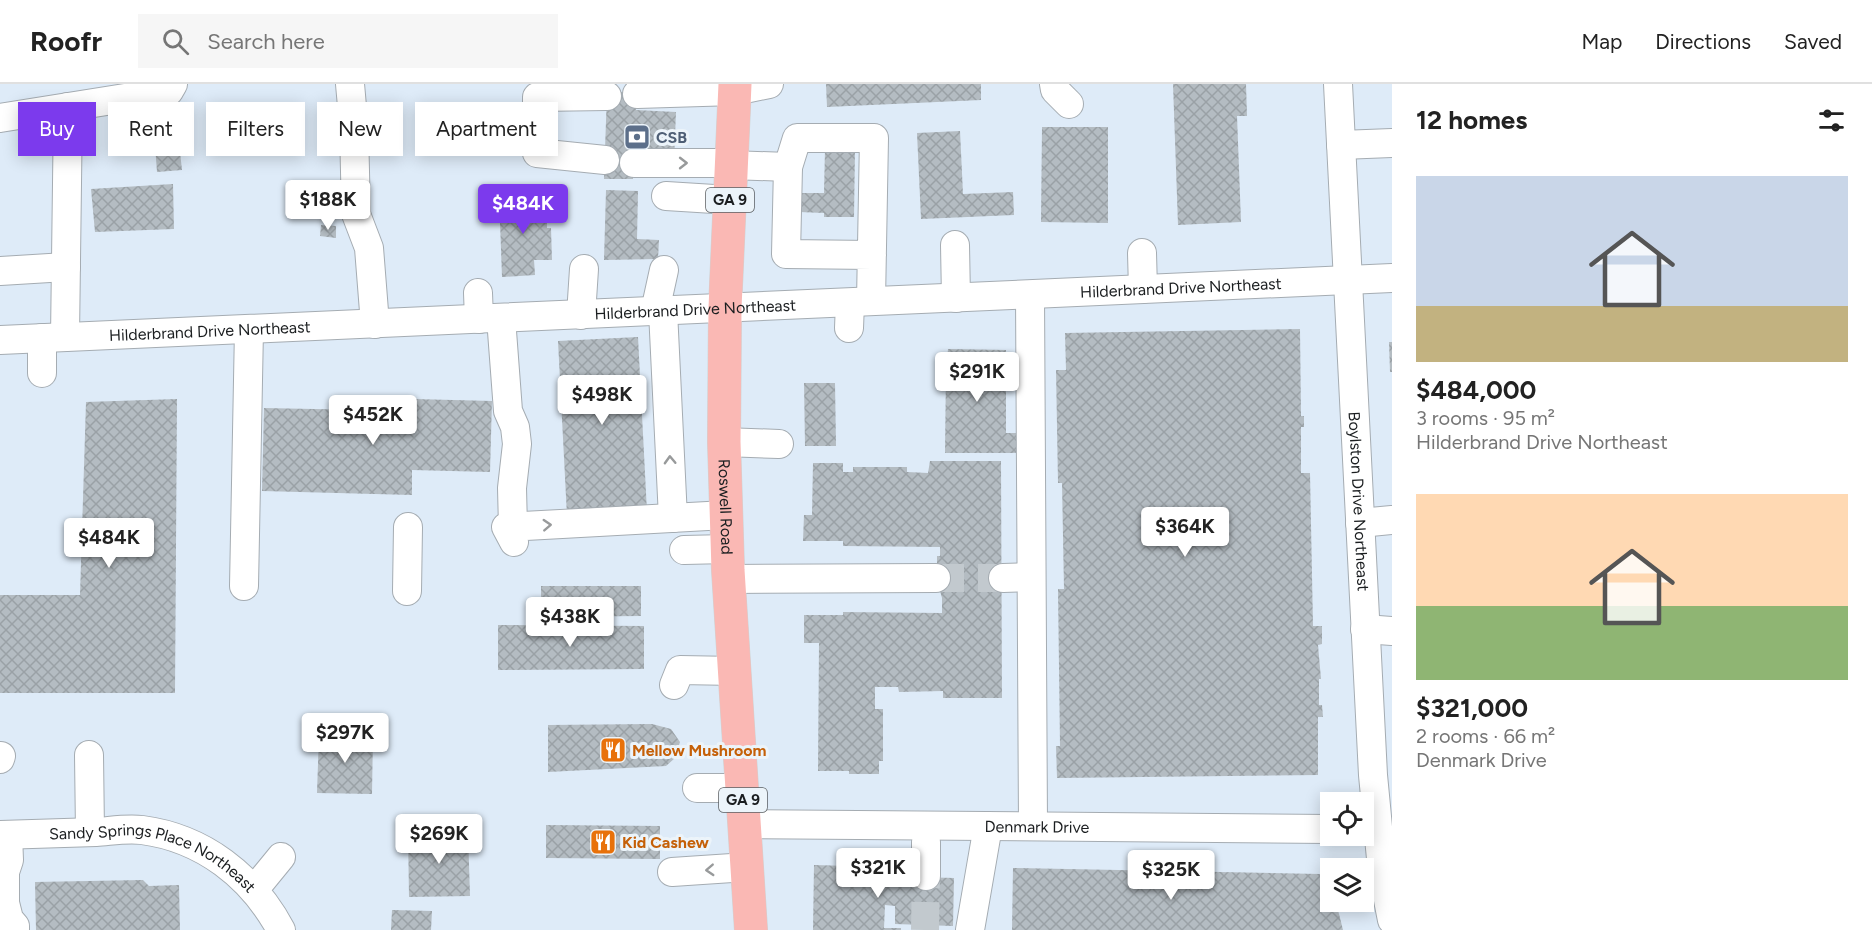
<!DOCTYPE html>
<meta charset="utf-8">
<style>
body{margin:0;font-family:Figtree,sans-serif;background:#f6f6f6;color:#222;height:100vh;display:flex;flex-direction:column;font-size:22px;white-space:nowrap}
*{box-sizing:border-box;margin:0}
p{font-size:20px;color:#767676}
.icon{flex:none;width:33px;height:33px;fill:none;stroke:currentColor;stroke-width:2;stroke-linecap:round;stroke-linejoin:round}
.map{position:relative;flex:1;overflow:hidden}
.panel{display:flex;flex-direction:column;background:#fff;width:480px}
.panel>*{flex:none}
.top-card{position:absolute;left:18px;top:18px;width:570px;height:54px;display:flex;gap:12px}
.buttons{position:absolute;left:1320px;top:708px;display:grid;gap:12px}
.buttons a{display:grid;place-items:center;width:54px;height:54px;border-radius:0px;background:#fff;box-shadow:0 3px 15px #0003;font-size:30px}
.price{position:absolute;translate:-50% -51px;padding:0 14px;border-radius:6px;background:#fff;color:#222;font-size:20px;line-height:39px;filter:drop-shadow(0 2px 3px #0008)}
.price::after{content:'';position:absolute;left:50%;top:36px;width:18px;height:14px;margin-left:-9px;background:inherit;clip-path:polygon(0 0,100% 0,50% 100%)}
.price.current{background:#7c3aed;color:#fff}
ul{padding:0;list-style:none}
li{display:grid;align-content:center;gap:12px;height:318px;padding:0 24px}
li span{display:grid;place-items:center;height:186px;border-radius:0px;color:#555}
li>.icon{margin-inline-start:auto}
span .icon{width:108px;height:108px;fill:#fffc;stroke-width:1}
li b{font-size:26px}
h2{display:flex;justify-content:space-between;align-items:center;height:72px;padding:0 24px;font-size:26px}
.chip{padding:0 21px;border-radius:0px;background:#fff;box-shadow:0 3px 15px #0003;font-size:21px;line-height:54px}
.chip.current{background:#7c3aed;color:#fff}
header{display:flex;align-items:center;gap:36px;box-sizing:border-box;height:84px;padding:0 30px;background:#fff;border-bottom:2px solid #e0e0e0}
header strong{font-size:28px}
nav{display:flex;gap:33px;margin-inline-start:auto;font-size:21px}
.search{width:420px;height:54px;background:#f6f6f6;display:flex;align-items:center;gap:15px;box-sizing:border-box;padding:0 21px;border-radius:0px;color:#767676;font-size:22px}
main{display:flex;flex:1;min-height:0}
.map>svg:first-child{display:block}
</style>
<header>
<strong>Roofr</strong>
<div class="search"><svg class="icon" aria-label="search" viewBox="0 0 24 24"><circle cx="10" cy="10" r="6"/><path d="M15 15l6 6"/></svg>Search here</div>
<nav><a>Map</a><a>Directions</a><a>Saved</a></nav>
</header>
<main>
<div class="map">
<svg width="1392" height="846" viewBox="0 0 1392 846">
<defs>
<pattern id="building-cross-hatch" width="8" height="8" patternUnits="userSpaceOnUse" patternTransform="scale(1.5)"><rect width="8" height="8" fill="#b4bcc2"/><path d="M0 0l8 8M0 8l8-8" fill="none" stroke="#9aa1a6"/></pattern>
</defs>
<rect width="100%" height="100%" fill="#ecf4fa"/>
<path fill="#deebf8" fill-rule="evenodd" d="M 0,0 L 1392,0 L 1392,846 L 0,846 ZM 1330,718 L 1364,718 L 1364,752 L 1330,752 ZM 1330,784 L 1364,784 L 1364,818 L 1330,818 Z"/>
<path fill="url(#building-cross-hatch)" d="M 826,0 L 981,0 L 981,16 L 827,23 Z
M 1173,0 L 1246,0 L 1247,32 L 1237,32 L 1241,138 L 1178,141 Z
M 607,8 L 637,8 L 636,26 L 676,28 L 674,76 L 634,74 L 633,95 L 604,95 Z
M 1042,43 L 1108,43 L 1108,139 L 1041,138 Z
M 960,47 L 963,110 L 1013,108 L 1014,131 L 921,135 L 917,49 Z
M 179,59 L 182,86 L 157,88 L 155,61 Z
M 825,65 L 855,65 L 854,133 L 824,133 L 824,129 L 799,128 L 800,109 L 824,109 Z
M 173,100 L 174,145 L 95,148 L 91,105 Z
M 606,106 L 638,107 L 637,155 L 659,156 L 658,175 L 604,176 Z
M 499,110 L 516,110 L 516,116 L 546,114 L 547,144 L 551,144 L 552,176 L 534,176 L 535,191 L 502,193 Z
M 321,141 L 336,142 L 336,154 L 320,152 Z
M 1300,245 L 1301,332 L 1304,332 L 1304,343 L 1301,343 L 1301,389 L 1310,389 L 1313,542 L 1322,542 L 1322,560 L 1318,561 L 1321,595 L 1319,595 L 1319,621 L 1322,621 L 1323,633 L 1318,633 L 1318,691 L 1057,694 L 1056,662 L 1060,662 L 1058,505 L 1064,505 L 1062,399 L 1058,399 L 1056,286 L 1066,286 L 1065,249 Z
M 638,253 L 647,428 L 567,432 L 558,257 Z
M 1389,258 L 1392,258 L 1392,288 L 1390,288 Z
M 948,265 L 1006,266 L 1006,349 L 1019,349 L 1019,369 L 945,369 L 946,284 Z
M 804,299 L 835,299 L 836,362 L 805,362 Z
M 177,315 L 175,609 L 0,609 L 0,511 L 80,511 L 86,318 Z
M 414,315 L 492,317 L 490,388 L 412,386 L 412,411 L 262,407 L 264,324 L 414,327 Z
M 930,377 L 1001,377 L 1002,614 L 943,614 L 943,607 L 899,608 L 898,603 L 875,603 L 875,625 L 883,625 L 883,677 L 879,677 L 879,690 L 849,690 L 849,687 L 818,687 L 819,559 L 804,559 L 804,531 L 843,531 L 843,528 L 942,529 L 942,514 L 937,496 L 937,472 L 940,472 L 940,463 L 843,462 L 843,457 L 803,457 L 804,431 L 812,431 L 813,379 L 843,379 L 843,388 L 853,388 L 853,383 L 907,383 L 907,388 L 928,389 Z
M 541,502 L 641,502 L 641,532 L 541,533 Z
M 498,541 L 644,542 L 644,585 L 498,586 Z
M 652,640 L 671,645 L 680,658 L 675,674 L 666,682 L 548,688 L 548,641 Z
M 319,650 L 373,651 L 372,710 L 317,709 Z
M 546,741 L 660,742 L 660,775 L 546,774 Z
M 468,749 L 470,812 L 409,813 L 408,750 Z
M 814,781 L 885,783 L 885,792 L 954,794 L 953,842 L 895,840 L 895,822 L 885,821 L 884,844 L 901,844 L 901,846 L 813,846 Z
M 1013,784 L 1320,790 L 1330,794 L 1330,818 L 1338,818 L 1338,826 L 1343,846 L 1012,846 Z
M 143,796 L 149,802 L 179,801 L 180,846 L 36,846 L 35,798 Z
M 392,826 L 432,827 L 431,846 L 391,846 Z"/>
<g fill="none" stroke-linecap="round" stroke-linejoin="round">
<path stroke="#c2c9ce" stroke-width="28" stroke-dasharray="28 14" stroke-linecap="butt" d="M 936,494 L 1003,494
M 925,846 L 926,792"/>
<defs>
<g id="minor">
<path d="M 350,0 L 354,45 L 356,130 L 369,164 L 375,240"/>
<path d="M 1054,0 L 1055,6 L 1069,20"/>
<path id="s1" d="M 1338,0 L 1373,691 L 1382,785 L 1392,836"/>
<path d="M 637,10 L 735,7 L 769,0"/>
<path d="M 0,34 L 169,7 L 173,0"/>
<path d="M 1341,61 L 1392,59"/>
<path d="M 605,76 L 537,69 L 537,13 L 607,12"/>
<path d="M 634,79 L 731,79"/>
<path d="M 731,81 L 788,83"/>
<path d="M 666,112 L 730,116"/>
<path d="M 955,161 L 956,214"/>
<path d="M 1142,169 L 1143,205"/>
<path d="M 0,187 L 66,183"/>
<path d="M 478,209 L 479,235"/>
<path d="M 1030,211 L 1033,742"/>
<path d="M 871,217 L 874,54 L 797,54 L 788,83 L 786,170 L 872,171"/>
<path d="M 655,227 L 664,186"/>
<path d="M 663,227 L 673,434"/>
<path d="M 581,231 L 584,185"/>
<path d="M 501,234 L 508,327 L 515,343 L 517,360 L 512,404 L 513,443"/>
<path d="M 849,244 L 850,219"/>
<path d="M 65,253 L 68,23"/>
<path id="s2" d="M 0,256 L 1392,194"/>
<path d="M 42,289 L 42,254"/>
<path d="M 724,358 L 779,360"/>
<path d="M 1360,439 L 1392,436"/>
<path d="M 514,458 L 506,443 L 726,431"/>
<path d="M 684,466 L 727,465"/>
<path d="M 1003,494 L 1031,493"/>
<path d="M 729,495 L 936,494"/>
<path d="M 244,502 L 249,245"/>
<path d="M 407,507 L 408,443"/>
<path d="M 1365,545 L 1392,547"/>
<path d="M 674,601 L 680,586 L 735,587"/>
<path d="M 89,671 L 90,748"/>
<path d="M 0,675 L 1,672"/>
<path d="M 697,704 L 742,704"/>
<path id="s3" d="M 745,740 L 1330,745"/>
<path id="s4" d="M 0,751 C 32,750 64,749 96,748 C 111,747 127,744 142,746 C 203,754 252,792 281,846"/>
<path d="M 8,751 L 9,776 L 5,788 L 5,819 L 9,835 L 15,842 L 15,846"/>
<path d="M 926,758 L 926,792"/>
<path d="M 672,788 L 747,783"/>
<path d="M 254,806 L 281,773"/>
<path d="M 970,846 L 988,742"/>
</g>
<g id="major">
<path id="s5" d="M 735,0 L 725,224 L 724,358 L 728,486 L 751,846"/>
</g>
</defs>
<use href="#minor" stroke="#a5acb2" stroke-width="30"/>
<use href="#major" stroke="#d1d2d2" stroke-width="34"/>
<use href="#minor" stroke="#fff" stroke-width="28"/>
<use href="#major" stroke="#fab8b4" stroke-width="33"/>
</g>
<defs><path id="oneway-chevron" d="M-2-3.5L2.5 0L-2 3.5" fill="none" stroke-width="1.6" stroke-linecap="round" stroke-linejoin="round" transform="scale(1.5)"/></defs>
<g stroke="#989a9b">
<use href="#oneway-chevron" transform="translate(683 79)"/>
<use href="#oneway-chevron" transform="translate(670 376) rotate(-92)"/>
<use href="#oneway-chevron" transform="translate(547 441) rotate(-3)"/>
<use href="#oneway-chevron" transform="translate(710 786) rotate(177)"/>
</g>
<defs>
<symbol id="bank-square" viewBox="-11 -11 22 22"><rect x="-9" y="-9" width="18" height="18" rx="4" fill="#5c6f8a" stroke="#ecf4fa"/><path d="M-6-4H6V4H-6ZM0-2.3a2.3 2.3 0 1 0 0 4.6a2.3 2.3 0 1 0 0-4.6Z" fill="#fff"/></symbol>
<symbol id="restaurant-square" viewBox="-11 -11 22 22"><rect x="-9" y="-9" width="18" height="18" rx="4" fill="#e8710a" stroke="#ecf4fa"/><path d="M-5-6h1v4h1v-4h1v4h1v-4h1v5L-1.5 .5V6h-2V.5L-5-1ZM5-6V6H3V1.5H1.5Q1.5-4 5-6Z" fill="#fff"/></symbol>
</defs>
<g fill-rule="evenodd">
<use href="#bank-square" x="622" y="38" width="30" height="30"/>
<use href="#restaurant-square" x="598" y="651" width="30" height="30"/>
<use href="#restaurant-square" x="588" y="743" width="30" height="30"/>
</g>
<g text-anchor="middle" stroke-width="6" stroke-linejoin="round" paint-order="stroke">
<g fill="#ecf4fa" stroke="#5a5e61" stroke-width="1.5">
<rect x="706" y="104" width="48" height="24" rx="4.5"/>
<rect x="719" y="704" width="48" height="24" rx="4.5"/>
</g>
<g font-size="15" font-weight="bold" fill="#1b1e20">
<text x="730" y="121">GA 9</text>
<text x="743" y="721">GA 9</text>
</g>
<g font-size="16" font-weight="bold" fill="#4e5e75" stroke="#ecf4fa" text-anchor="start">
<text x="656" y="59">CSB</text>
</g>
<g font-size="16" fill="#1b1e20" stroke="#ecf4fa">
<text dy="6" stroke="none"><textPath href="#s2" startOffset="1182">Hilderbrand Drive Northeast</textPath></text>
<text dy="6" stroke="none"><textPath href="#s2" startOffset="696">Hilderbrand Drive Northeast</textPath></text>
<text dy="6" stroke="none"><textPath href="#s2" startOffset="210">Hilderbrand Drive Northeast</textPath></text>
<text dy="6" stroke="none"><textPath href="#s1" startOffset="418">Boylston Drive Northeast</textPath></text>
<text dy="6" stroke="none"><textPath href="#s5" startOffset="423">Roswell Road</textPath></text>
<text dy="6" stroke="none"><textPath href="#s3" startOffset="292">Denmark Drive</textPath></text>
<text dy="6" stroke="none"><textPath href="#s4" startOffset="160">Sandy Springs Place Northeast</textPath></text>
</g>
<g font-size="16" font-weight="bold" fill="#c56008" stroke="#ecf4fa" text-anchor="start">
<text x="632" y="672">Mellow Mushroom</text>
<text x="622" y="764">Kid Cashew</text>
</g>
</g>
</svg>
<div class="buttons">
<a><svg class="icon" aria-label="locate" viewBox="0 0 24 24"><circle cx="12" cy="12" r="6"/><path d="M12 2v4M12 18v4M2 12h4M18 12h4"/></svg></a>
<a><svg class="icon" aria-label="layers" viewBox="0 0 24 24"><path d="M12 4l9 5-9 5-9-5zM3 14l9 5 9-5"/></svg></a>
</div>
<b class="price" style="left:328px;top:147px">$188K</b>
<b class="price current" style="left:523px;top:151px">$484K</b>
<b class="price" style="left:977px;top:319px">$291K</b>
<b class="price" style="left:602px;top:342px">$498K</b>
<b class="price" style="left:373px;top:362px">$452K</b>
<b class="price" style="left:1185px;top:474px">$364K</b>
<b class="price" style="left:109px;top:485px">$484K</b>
<b class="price" style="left:570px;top:564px">$438K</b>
<b class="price" style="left:345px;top:680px">$297K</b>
<b class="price" style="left:439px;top:781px">$269K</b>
<b class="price" style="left:878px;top:815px">$321K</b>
<b class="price" style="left:1171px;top:817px">$325K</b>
<div class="top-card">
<a class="chip current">Buy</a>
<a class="chip">Rent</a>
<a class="chip">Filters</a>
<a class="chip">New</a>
<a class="chip">Apartment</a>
</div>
</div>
<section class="panel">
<h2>12 homes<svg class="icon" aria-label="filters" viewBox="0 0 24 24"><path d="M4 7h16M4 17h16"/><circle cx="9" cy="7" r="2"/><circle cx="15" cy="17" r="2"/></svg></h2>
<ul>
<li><span style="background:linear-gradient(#c9d6e8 70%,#c2b280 0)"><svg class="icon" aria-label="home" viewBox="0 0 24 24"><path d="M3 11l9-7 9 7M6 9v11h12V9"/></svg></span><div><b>$484,000</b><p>3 rooms · 95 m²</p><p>Hilderbrand Drive Northeast</p></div></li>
<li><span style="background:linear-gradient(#ffd9b3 60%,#8fb573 0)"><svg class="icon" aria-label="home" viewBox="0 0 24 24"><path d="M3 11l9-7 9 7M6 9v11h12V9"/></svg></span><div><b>$321,000</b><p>2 rooms · 66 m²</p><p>Denmark Drive</p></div></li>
</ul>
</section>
</main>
